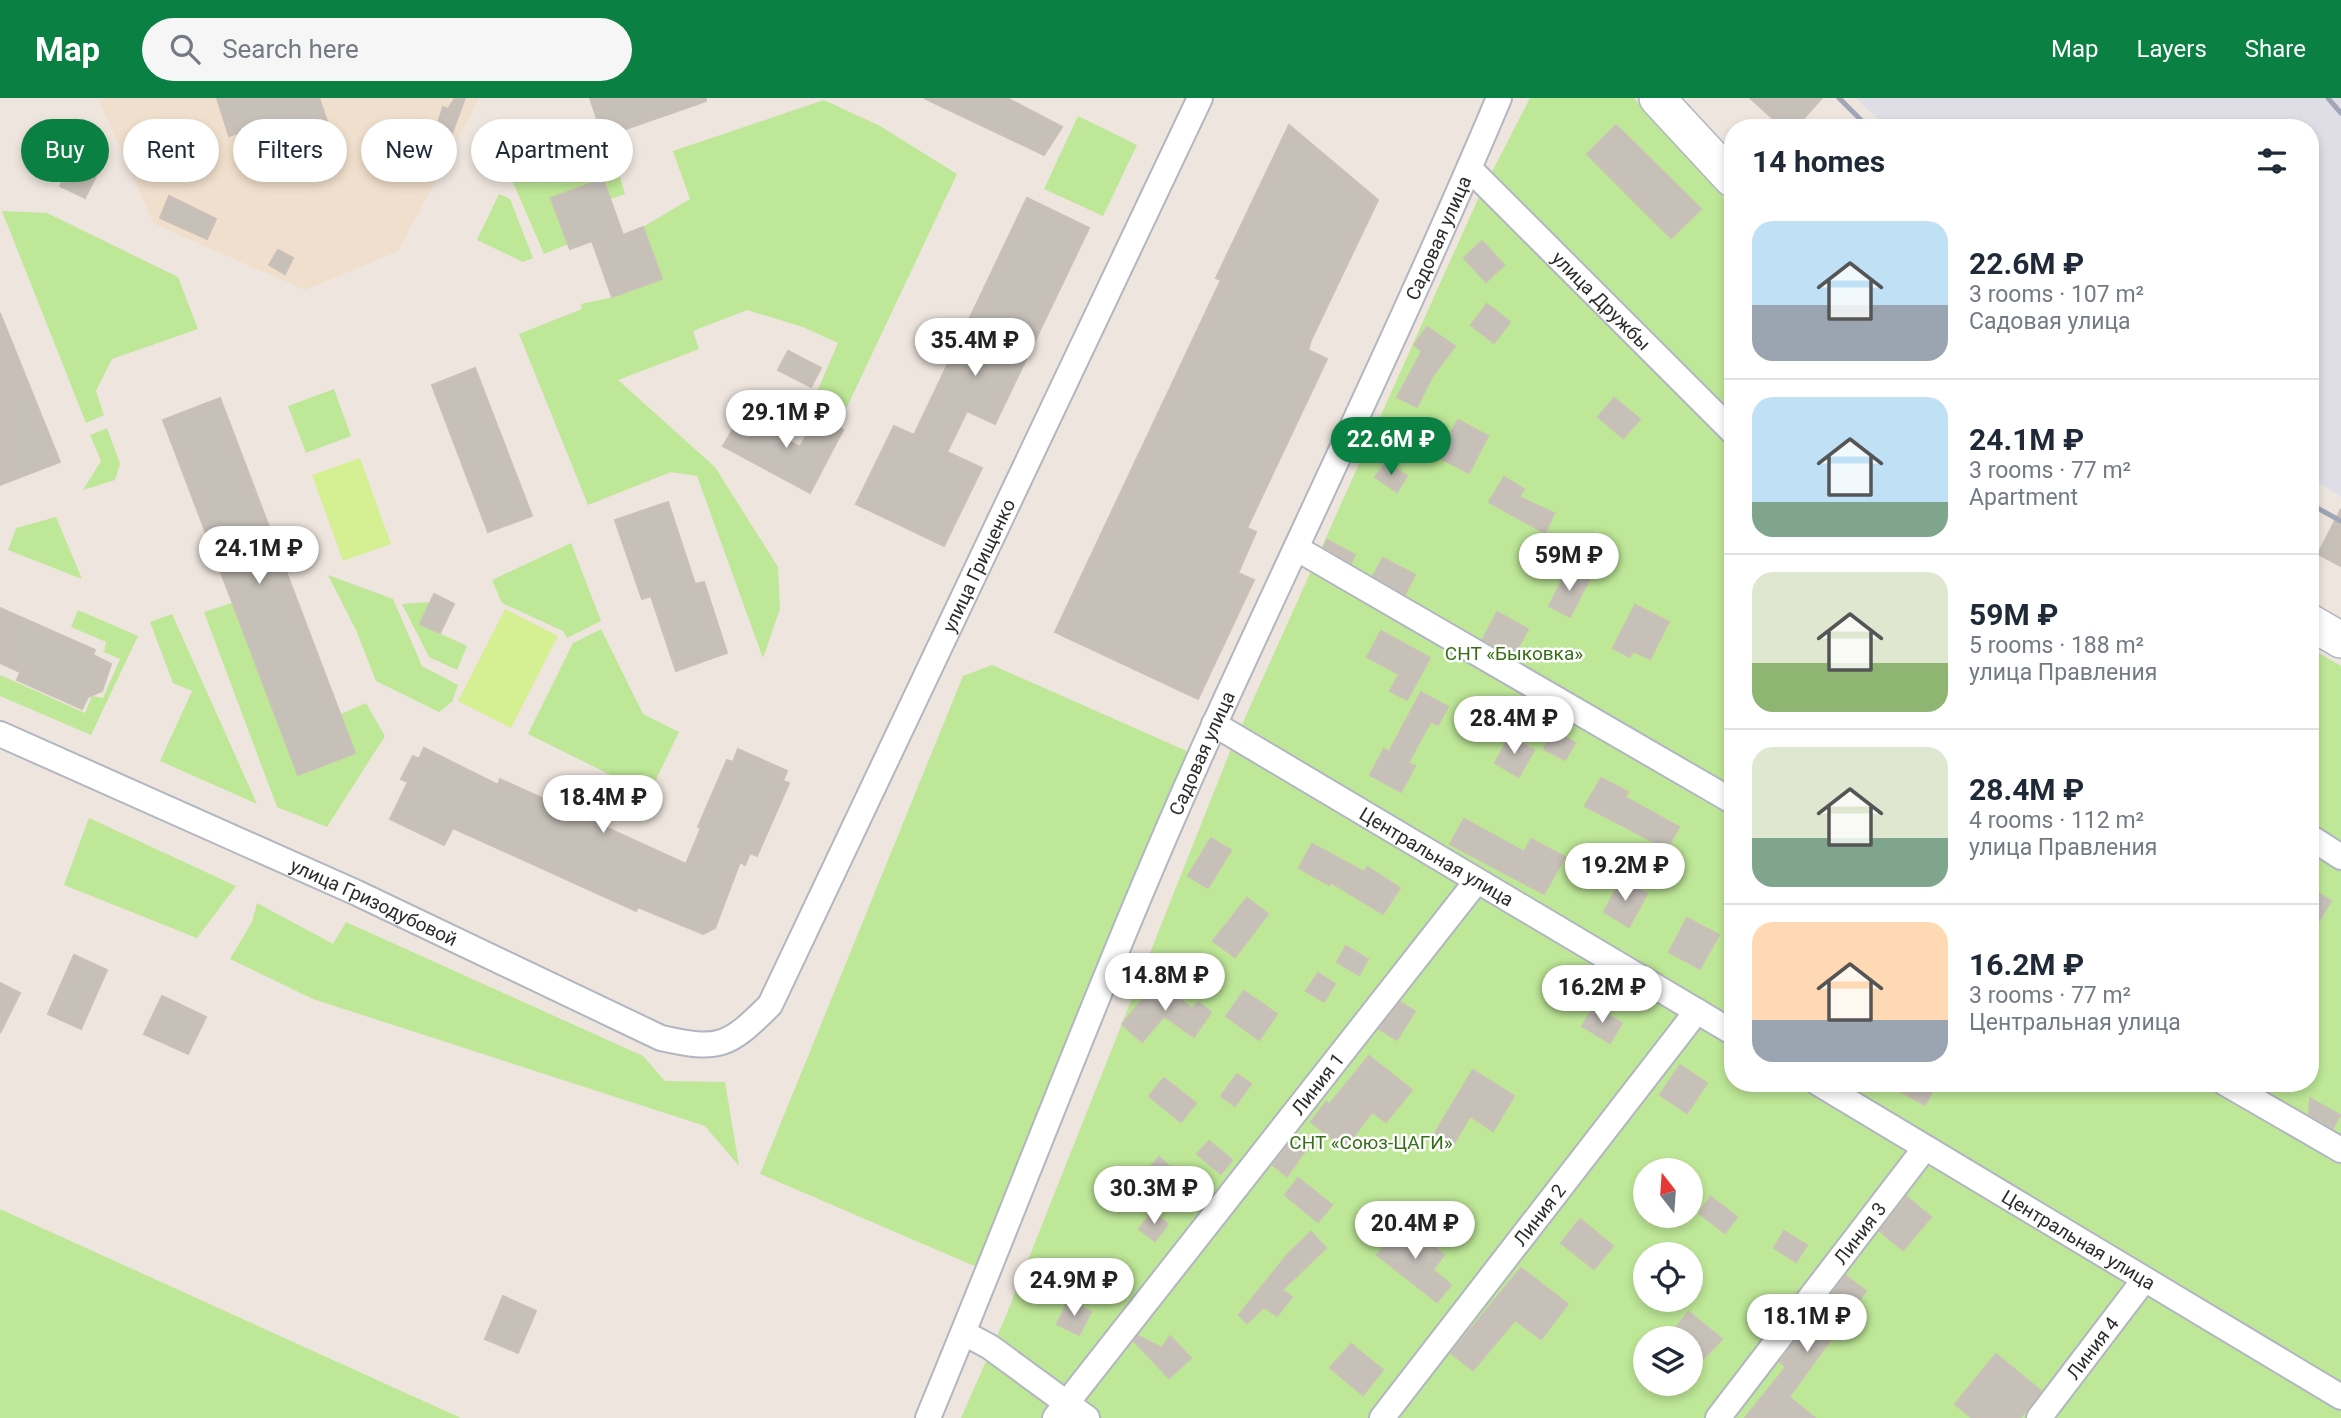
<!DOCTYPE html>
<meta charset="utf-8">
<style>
body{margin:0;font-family:Roboto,sans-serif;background:#f6f6f7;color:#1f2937;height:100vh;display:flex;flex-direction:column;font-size:26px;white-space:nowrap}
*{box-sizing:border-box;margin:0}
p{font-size:23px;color:#747a83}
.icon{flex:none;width:38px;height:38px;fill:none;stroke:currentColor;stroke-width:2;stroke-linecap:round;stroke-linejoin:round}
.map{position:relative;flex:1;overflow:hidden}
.details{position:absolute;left:1724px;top:21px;width:595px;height:973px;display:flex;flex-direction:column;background:#fff;border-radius:28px;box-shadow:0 4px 10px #0003}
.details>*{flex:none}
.hud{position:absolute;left:21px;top:21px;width:665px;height:63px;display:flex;gap:14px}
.needle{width:46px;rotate:343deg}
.fabs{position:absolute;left:1633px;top:1060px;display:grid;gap:14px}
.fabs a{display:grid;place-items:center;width:70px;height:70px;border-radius:50%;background:#fff;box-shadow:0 4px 10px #0003;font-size:35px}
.price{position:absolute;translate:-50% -60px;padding:0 16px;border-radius:24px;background:#fff;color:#222;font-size:23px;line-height:46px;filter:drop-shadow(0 2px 4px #0008)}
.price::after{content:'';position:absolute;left:50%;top:42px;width:21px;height:16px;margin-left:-10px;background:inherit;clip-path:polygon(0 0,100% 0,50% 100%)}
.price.current{background:#0b8043;color:#fff}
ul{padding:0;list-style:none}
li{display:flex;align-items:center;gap:21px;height:175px;padding:0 28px}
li+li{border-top:2px solid #e0e1e3}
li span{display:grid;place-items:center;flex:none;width:196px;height:140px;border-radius:21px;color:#555}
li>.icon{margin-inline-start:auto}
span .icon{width:84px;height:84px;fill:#fffc;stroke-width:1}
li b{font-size:30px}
h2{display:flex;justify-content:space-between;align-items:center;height:84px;padding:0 28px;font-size:30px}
.chip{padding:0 24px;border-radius:32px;background:#fff;box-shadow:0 4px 10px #0003;font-size:24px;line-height:63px}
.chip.current{background:#0b8043;color:#fff}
header{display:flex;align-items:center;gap:42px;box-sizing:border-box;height:98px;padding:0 35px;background:#0b8043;color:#fff}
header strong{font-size:33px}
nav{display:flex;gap:38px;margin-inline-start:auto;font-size:24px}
.search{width:490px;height:63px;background:#f6f6f7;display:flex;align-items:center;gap:18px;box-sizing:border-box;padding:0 24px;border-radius:38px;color:#747a83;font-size:26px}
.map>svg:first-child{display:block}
</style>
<header>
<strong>Map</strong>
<div class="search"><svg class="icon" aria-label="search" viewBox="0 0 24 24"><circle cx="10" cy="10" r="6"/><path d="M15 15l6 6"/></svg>Search here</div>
<nav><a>Map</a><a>Layers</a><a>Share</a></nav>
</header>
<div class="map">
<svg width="2341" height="1320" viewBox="0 0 2341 1320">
<rect width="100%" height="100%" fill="#eee5de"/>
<path fill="#dfdee7" d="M 1856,0 L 2341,0 L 2341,399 L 2310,379 L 2310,30 L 1887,30 Z"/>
<path fill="#f0dfcc" d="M 98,0 L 479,0 L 398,153 L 305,192 L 154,126 Z"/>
<path fill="#bee797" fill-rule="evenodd" d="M 1530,0 L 1634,0 L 1732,109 L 1732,985 L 2310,985 L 2310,550 L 2341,568 L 2341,1320 L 961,1320 L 1005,1220 L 1231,651 L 1478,101 ZM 1645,1073 L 1690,1073 L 1690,1118 L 1645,1118 ZM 1645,1157 L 1690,1157 L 1690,1202 L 1645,1202 ZM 1645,1241 L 1690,1241 L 1690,1286 L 1645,1286 Z
M 824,2 L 880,28 L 957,76 L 847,309 L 816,296 L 838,245 L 803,229 L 747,212 L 693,233 L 699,251 L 618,282 L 715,369 L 778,469 L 780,511 L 763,560 L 697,378 L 671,374 L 588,407 L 519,236 L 582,211 L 581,206 L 613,199 L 662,181 L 643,129 L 690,101 L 673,53 Z
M 1078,18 L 1137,47 L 1103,118 L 1044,91 Z
M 586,45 L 618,72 L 625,96 L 610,101 L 603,82 L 551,101 L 568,146 L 544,156 L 508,73 Z
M 499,96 L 510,101 L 533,160 L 523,164 L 477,142 Z
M 2,113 L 47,115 L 178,179 L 198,231 L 112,261 L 96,293 L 104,317 L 86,325 Z
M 334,291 L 351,338 L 306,355 L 288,308 Z
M 107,330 L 120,366 L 115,382 L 83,392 L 101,363 L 90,337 Z
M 56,419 L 82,481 L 8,452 L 16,430 Z
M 571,445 L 601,523 L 567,540 L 563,533 L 502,505 L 492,482 Z
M 328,477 L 393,501 L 422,568 L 458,587 L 452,604 L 439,614 L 376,583 L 356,532 Z
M 430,504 L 420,526 L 467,548 L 457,572 L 429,559 L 402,506 Z
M 232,505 L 298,677 L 355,655 L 341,616 L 366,605 L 385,638 L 327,729 L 277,709 L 204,514 Z
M 78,512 L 138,538 L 91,637 L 0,598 L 0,577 L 85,615 L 92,598 L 103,600 L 120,561 L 104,554 L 106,544 L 71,529 Z
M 172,516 L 257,706 L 160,663 L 192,593 L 173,585 L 150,524 Z
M 601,531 L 643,616 L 679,634 L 649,696 L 528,636 L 573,545 Z
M 992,567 L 1200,659 L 986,1173 L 760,1076 L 963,578 Z
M 89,720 L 236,788 L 197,840 L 64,787 Z
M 257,805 L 333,846 L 346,824 L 643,958 L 665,983 L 725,984 L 739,1068 L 705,1028 L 313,901 L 230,861 L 252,824 Z
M 0,1111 L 461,1320 L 0,1320 Z"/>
<path fill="#d5ef93" d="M 360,360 L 391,446 L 343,463 L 312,377 Z
M 505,511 L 558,538 L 511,630 L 458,603 Z"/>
<path fill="#c6c0b9" stroke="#cac0b7" stroke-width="2" d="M 217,0 L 319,0 L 328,26 L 291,38 L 284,20 L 229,38 Z
M 455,0 L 465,0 L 437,76 L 422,71 L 426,60 L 420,56 L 436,31 L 443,9 L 448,11 Z
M 590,0 L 706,0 L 706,3 L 603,39 Z
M 924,0 L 1007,0 L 1062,29 L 1044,57 Z
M 1750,0 L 1822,0 L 1795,30 L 1783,30 Z
M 1289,27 L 1378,102 L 1311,242 L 1308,252 L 1327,261 L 1247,430 L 1256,434 L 1238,475 L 1254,482 L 1198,601 L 1055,534 L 1221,182 L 1216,180 Z
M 1616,27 L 1701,111 L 1671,140 L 1587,56 Z
M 74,60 L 99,72 L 85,100 L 60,88 Z
M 603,81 L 623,137 L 643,129 L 662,181 L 612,199 L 592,143 L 570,151 L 551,100 Z
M 169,98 L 216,121 L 207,141 L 160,120 Z
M 1027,100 L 1089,130 L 995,326 L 967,313 L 947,354 L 982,370 L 944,448 L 856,406 L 894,328 L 914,337 Z
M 1482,143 L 1504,167 L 1486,184 L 1464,160 Z
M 278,152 L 293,160 L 285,176 L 269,167 Z
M 1487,206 L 1510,224 L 1494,245 L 1471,227 Z
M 0,215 L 60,364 L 0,387 Z
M 1427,229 L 1455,248 L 1432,279 L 1417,309 L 1397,299 L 1422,253 L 1414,247 Z
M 788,253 L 821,270 L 811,289 L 778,272 Z
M 475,270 L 532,418 L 488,434 L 432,287 Z
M 220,300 L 355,655 L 298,677 L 163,322 Z
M 1614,300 L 1640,321 L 1623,340 L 1598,319 Z
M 741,317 L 800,349 L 817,318 L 843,332 L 810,395 L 723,348 Z
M 1458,322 L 1488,338 L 1469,375 L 1438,359 Z
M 1386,364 L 1407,378 L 1397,394 L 1375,379 Z
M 1504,379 L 1524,391 L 1519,399 L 1554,415 L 1545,435 L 1489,404 Z
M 668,404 L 695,486 L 704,484 L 727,555 L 676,573 L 651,498 L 642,501 L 615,422 Z
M 2341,411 L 2341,468 L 2318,456 Z
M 1327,442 L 1355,457 L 1351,465 L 1324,449 Z
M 1383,460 L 1415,477 L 1405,496 L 1373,478 Z
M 1568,471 L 1589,482 L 1570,519 L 1549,508 Z
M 434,496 L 454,506 L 440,535 L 420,526 Z
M 1635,507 L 1669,524 L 1650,561 L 1633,553 L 1630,559 L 1613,550 Z
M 0,510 L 95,552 L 93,557 L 111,566 L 102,593 L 88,599 L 82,611 L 17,582 L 20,574 L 0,565 Z
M 1497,514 L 1528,531 L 1513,559 L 1483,541 Z
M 1381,533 L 1430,560 L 1407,602 L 1390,593 L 1399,576 L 1367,559 Z
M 1421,594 L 1448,609 L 1438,627 L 1431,623 L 1408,665 L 1415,668 L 1401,694 L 1370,677 L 1384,651 L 1389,654 Z
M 1553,633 L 1575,645 L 1565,662 L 1544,651 Z
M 1510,638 L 1534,652 L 1519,679 L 1495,665 Z
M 424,650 L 498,687 L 500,681 L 686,766 L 701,730 L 698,729 L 727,662 L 733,664 L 738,651 L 787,673 L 783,683 L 789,685 L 757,758 L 750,755 L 745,767 L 740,764 L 715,830 L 703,836 L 638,809 L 636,813 L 453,730 L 444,747 L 390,721 L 408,684 L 401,681 L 413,658 L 419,661 Z
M 1601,680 L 1628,694 L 1625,699 L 1679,729 L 1667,751 L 1585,708 Z
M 1464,721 L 1524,754 L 1531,741 L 1565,759 L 1544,796 L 1450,746 Z
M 1211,740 L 1231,752 L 1208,790 L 1188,778 Z
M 1312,746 L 1364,774 L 1367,769 L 1400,790 L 1383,816 L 1330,784 L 1329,787 L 1299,770 Z
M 1621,782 L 1647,796 L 1629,829 L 1604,814 Z
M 2310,790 L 2331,803 L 2310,838 Z
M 1247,800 L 1268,816 L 1235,859 L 1213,843 Z
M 1687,820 L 1719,837 L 1700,871 L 1669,854 Z
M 1346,848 L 1368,861 L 1359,877 L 1337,864 Z
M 74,857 L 107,872 L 81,931 L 48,916 Z
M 1318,875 L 1335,886 L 1324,904 L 1306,893 Z
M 1158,883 L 1192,911 L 1198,904 L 1211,914 L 1194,939 L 1164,918 L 1142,944 L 1122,926 Z
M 0,885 L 20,895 L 0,935 Z
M 1244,893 L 1277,916 L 1259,942 L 1226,918 Z
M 162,898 L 206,919 L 188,956 L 144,936 Z
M 1400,904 L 1415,913 L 1397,942 L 1379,931 Z
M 1594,909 L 1622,925 L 1610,945 L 1582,928 Z
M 1369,958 L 1412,992 L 1386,1024 L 1372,1014 L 1345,1050 L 1311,1024 L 1326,1004 L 1329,1007 Z
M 1680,967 L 1707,985 L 1687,1015 L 1660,997 Z
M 1473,972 L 1514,998 L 1493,1033 L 1470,1018 L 1453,1047 L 1435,1035 Z
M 1237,976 L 1251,986 L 1235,1008 L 1221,998 Z
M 1164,980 L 1196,1005 L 1181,1024 L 1149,998 Z
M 1885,985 L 1937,985 L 1925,1007 Z
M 2310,1000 L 2340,1017 L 2333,1030 L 2309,1016 Z
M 1209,1043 L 1232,1062 L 1221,1076 L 1197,1056 Z
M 1292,1043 L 1305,1053 L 1287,1078 L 1273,1067 Z
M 1159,1059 L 1181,1079 L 1163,1100 L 1141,1080 Z
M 1298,1080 L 1332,1107 L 1318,1124 L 1285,1097 Z
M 1711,1099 L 1737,1119 L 1725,1135 L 1699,1115 Z
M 1907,1099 L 1931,1119 L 1903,1152 L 1880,1133 Z
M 1152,1114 L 1168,1126 L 1155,1143 L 1139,1131 Z
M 1580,1121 L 1613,1148 L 1594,1171 L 1561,1145 Z
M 1403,1124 L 1444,1157 L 1433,1172 L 1451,1187 L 1437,1204 L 1377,1157 Z
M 1784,1133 L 1807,1147 L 1796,1164 L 1774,1150 Z
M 1311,1134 L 1326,1150 L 1282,1192 L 1292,1199 L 1277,1218 L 1264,1209 L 1247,1225 L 1239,1217 L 1288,1156 Z
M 1099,1161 L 1127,1187 L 1112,1202 L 1085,1177 Z
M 1521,1170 L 1568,1206 L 1541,1241 L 1515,1222 L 1473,1272 L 1451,1255 Z
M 1846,1178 L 1866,1193 L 1789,1299 L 1815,1320 L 1745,1320 L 1786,1269 L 1780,1264 Z
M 503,1198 L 536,1213 L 518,1255 L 485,1241 Z
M 1068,1203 L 1091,1214 L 1079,1237 L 1057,1226 Z
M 1689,1214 L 1722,1241 L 1690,1275 L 1690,1241 L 1666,1241 Z
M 1138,1238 L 1162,1250 L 1170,1238 L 1191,1260 L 1169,1280 L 1134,1243 Z
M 1351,1246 L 1383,1272 L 1363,1297 L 1330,1270 Z
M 1996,1256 L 2041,1293 L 2020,1320 L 1972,1320 L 1955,1306 Z"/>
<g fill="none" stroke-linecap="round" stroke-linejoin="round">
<defs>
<g id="street">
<path id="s1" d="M 1470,71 L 1732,333"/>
<path d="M 1296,450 L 1732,703"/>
<path id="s2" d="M 1214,626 L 1732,934"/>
<path id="s3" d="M 0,636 L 357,795 L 661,940 C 719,953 728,949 770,907 L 1200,0"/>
<path d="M 2310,739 L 2341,759"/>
<path id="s4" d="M 1818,985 L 2341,1299"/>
<path d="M 2225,985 L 2341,1052"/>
<path d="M 964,1235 L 990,1249 L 1087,1320"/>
<path id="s5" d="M 928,1320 C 1024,1089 1111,853 1215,625 C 1310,417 1410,211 1499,0"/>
<path id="s6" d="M 1055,1320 L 1476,784"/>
<path id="s7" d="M 1382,1320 L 1697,913"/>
<path id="s8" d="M 1718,1320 L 1925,1050"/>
<path id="s9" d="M 2039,1320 L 2144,1182"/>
</g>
<path id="secondary" d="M 1657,0 L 1732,81
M 2310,524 L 2341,542"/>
</defs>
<use href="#street" stroke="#b2b6c0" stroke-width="28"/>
<use href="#secondary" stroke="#b2b6c0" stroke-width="38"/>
<use href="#street" stroke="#fff" stroke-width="24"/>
<use href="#secondary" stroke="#fff" stroke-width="35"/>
<path stroke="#a0a6b7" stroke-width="5" d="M 1839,0 L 1869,30
M 2328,0 L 2341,15
M 2310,406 L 2341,423"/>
</g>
<g text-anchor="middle" stroke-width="5" stroke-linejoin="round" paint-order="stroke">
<g font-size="19" fill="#2c2c2c" stroke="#fff">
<text dy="7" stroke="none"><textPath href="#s5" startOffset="1286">Садовая улица</textPath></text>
<text dy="7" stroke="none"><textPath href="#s1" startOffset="186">улица Дружбы</textPath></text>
<text dy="7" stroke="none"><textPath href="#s3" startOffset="1337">улица Грищенко</textPath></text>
<text dy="7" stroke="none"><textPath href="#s5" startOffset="719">Садовая улица</textPath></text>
<text dy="7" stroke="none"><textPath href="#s2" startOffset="259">Центральная улица</textPath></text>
<text dy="7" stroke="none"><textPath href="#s3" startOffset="410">улица Гризодубовой</textPath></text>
<text dy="7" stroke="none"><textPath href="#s6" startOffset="425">Линия 1</textPath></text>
<text dy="7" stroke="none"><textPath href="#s7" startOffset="257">Линия 2</textPath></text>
<text dy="7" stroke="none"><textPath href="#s8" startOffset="233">Линия 3</textPath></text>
<text dy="7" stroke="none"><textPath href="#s4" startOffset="304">Центральная улица</textPath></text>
<text dy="7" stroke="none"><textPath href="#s9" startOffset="88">Линия 4</textPath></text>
</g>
<g font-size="19" fill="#366e17" stroke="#fff">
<text x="1514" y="562">СНТ «Быковка»</text>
<text x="1371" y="1051">СНТ «Союз-ЦАГИ»</text>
</g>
</g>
</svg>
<div class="fabs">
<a><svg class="needle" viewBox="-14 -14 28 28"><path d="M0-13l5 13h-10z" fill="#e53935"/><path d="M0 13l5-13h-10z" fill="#747a83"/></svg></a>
<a><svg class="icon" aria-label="locate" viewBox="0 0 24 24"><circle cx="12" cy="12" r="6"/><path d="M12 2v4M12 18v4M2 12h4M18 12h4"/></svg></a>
<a><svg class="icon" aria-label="layers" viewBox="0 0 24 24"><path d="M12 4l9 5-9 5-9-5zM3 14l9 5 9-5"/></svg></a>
</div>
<b class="price" style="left:975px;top:280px">35.4M ₽</b>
<b class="price" style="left:786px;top:352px">29.1M ₽</b>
<b class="price current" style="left:1391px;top:379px">22.6M ₽</b>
<b class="price" style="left:259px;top:488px">24.1M ₽</b>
<b class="price" style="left:1569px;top:495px">59M ₽</b>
<b class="price" style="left:1514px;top:658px">28.4M ₽</b>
<b class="price" style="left:603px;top:737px">18.4M ₽</b>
<b class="price" style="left:1625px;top:805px">19.2M ₽</b>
<b class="price" style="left:1165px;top:915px">14.8M ₽</b>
<b class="price" style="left:1602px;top:927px">16.2M ₽</b>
<b class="price" style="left:1154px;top:1128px">30.3M ₽</b>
<b class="price" style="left:1415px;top:1163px">20.4M ₽</b>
<b class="price" style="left:1074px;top:1220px">24.9M ₽</b>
<b class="price" style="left:1807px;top:1256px">18.1M ₽</b>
<div class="hud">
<a class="chip current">Buy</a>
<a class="chip">Rent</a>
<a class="chip">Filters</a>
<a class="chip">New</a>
<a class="chip">Apartment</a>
</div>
<section class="details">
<h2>14 homes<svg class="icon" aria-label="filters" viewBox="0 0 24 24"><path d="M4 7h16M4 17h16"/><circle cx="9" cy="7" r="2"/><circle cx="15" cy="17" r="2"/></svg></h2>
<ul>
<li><span style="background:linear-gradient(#bfe0f5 60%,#9aa5b1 0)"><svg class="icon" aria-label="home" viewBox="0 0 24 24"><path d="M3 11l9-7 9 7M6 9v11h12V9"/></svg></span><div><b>22.6M ₽</b><p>3 rooms · 107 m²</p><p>Садовая улица</p></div></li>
<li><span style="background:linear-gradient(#bfe0f5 75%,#7fa58c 0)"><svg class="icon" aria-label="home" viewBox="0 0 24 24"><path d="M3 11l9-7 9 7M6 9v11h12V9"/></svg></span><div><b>24.1M ₽</b><p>3 rooms · 77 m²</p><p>Apartment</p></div></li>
<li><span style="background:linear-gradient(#dfe7d0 65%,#8fb573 0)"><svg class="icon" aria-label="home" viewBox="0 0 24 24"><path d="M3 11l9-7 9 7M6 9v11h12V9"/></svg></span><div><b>59M ₽</b><p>5 rooms · 188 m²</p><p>улица Правления</p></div></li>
<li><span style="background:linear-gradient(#dfe7d0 65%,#7fa58c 0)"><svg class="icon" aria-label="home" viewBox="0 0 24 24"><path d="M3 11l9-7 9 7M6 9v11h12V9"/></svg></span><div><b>28.4M ₽</b><p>4 rooms · 112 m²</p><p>улица Правления</p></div></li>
<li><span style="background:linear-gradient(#ffd9b3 70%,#9aa5b1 0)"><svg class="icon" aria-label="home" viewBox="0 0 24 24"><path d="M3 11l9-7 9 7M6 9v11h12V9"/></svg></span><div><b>16.2M ₽</b><p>3 rooms · 77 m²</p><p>Центральная улица</p></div></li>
</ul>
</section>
</div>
